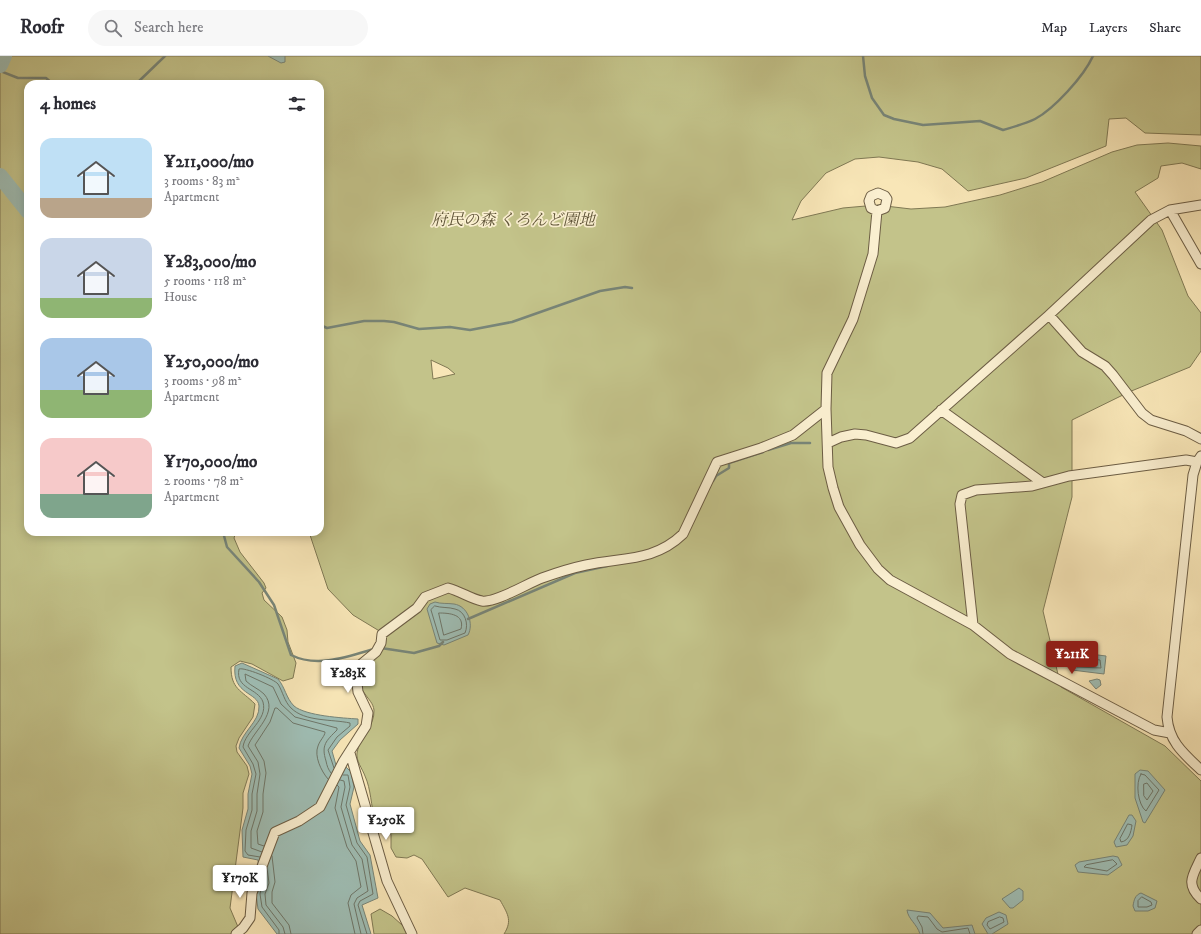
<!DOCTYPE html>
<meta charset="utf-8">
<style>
body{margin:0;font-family:"IM FELL DW Pica","Noto Serif JP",serif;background:#f7f7f7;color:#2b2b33;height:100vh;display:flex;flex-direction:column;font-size:15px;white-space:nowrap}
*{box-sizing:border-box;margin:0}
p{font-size:13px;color:#7c7c81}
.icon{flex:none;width:22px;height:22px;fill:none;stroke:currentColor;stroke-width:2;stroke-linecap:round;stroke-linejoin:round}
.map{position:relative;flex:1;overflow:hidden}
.panel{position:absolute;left:24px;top:24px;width:300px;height:456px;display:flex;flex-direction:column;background:#fff;border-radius:12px;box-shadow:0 2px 10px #0003}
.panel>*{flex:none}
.price{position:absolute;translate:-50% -34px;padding:0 9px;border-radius:4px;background:#fff;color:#222;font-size:13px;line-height:26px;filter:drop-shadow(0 1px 2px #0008)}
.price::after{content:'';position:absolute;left:50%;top:24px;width:12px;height:9px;margin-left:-6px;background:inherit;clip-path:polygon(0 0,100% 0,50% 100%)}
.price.current{background:#8f2418;color:#fff}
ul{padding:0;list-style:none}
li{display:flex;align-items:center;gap:12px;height:100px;padding:0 16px}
li span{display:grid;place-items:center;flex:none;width:112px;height:80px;border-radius:12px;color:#555}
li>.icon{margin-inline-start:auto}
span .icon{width:48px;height:48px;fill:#fffc;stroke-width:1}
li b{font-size:17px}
h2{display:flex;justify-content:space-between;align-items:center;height:48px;padding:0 16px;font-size:17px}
header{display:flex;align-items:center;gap:24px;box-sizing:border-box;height:56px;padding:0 20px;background:#fff;border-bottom:1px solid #e1e1e2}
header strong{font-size:19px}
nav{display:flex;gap:22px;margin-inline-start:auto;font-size:14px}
.search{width:280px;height:36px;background:#f7f7f7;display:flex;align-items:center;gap:10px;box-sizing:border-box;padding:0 14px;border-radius:22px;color:#7c7c81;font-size:15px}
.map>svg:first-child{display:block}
</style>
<header>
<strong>Roofr</strong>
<div class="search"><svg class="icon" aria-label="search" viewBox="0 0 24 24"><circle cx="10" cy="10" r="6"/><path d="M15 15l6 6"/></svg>Search here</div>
<nav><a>Map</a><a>Layers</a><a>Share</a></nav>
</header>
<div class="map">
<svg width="1201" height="878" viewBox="0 0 1201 878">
<rect width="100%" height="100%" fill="#f8e6b7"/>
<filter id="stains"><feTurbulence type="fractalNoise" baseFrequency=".005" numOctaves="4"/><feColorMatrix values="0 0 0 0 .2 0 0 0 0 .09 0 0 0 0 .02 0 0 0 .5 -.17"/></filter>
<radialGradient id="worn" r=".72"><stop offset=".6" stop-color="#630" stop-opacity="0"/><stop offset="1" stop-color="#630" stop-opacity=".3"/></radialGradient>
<path fill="#c3c38a" stroke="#807954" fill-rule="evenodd" d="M 0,0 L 1201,0 L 1201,79 L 1145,77 L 1126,62 L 1109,63 L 1106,90 L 1026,122 L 968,135 L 942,113 L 918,106 L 879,101 L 855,103 L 826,117 L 801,145 L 792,164 L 843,152 L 877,149 L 911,153 L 945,151 L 1000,139 L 1042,126 L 1112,96 L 1137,89 L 1168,87 L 1201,90 L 1201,113 L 1182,107 L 1161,110 L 1158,122 L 1135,136 L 1162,174 L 1188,240 L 1201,257 L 1201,295 L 1190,311 L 1129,336 L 1072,364 L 1072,441 L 1043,555 L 1061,631 L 1165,690 L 1201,725 L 1201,878 L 504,878 C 513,864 507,857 500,844 L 465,832 L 448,841 L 422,803 L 414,799 L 407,802 L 396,801 L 391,792 L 391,779 L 386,761 L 375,765 C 371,750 371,733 365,720 C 362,712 356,705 357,697 C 359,681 375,671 374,654 C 373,647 369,644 365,638 C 353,622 365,607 380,599 L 386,579 L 353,559 L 328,533 L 309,476 L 320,476 L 320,28 L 28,28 L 28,476 L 236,476 L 234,482 L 240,496 L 264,527 L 266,532 L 262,537 L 264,544 L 282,561 L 287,574 L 288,586 L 296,607 L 293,622 L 283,625 L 252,608 L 240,605 L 231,611 C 231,633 241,634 255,648 L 253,661 L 239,682 L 236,690 L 237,696 L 247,710 L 249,718 L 243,737 L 243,752 L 230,852 L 241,878 L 0,878 ZM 431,304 L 448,312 L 455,318 L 433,323 Z
M 380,853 L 392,860 L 412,878 L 374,878 L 371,858 Z"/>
<path fill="#9fbeb5" stroke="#788578" d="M 268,0 L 285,0 L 285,6 L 281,7 Z
M 435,546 C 441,548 447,547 454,548 C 468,550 474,568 468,579 L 444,589 L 437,587 L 427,553 L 430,548 Z
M 1074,596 L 1106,600 L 1104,618 L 1072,614 Z
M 242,607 L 278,623 C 285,631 286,642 294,650 C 306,660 343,662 358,663 L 358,668 L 340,684 L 332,695 L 336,709 L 342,715 L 345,710 L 351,716 L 354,731 L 350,748 L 360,785 L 370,799 L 378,842 L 362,849 L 371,878 L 277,878 L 258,853 L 256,838 L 260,826 L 258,804 L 243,801 L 242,774 L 248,753 L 248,738 L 252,718 L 250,710 L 239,692 C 241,676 260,666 259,650 C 258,636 232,639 235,610 Z
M 1097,623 L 1100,624 L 1101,629 L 1096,633 L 1089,625 Z
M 1140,714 L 1148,715 L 1165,734 L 1145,767 L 1143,766 L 1135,742 L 1135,718 Z
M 1129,759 L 1132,759 L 1136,765 L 1133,780 L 1127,789 L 1116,791 L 1114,786 Z
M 1113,800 L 1118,801 L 1122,809 L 1108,819 L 1078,816 L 1075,809 L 1079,806 Z
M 1019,832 L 1023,835 L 1023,844 L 1013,852 L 1010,852 L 1002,843 Z
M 1141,837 L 1157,845 L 1155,852 L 1148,855 L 1135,855 L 1133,850 C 1134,844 1135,839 1141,837 Z
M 907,854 L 930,857 L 943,872 L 972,869 L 975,878 L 920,878 C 917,868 908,863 907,854 Z
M 999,856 L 1006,859 L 1008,868 L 992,878 L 988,878 L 982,868 L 986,862 Z"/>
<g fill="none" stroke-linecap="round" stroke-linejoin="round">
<path stroke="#6e7669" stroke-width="1" d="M 435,550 C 441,552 449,551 455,553 C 465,555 469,568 465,577 L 447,584 L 440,584 L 431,554 Z
M 439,557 C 449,557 465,558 461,573 L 444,579 Z
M 1079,601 L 1100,604 L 1101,612 L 1077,611 L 1077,603 Z
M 1141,718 L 1145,719 L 1159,734 L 1146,755 C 1138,749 1135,727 1141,718 Z
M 343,719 L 348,719 L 350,731 L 346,749 L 357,787 L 367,801 L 373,838 L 360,845 L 358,849 L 367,878
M 340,724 L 344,725 L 345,731 L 341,751 L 352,789 L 362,803 L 368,835 L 357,842 L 354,848 L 361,878
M 1144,728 L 1147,727 L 1153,735 L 1147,744 L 1144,740 Z
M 337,729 L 339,731 L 335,752 L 347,791 L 356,805 L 361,831 L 351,839 L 348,847 L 355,878
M 1128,768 L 1132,769 C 1131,776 1129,785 1121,786 L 1120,783 Z
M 264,790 L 258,788 L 257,775 L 263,756 L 263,738 L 266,717 L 264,705 L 255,689 L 270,666 L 275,652 L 277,652 L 293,667 L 325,676 C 325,680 320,684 318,690 C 314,700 321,715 328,723
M 262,796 L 251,792 L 251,775 L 257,755 L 257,738 L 260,718 L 258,706 L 248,690 C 253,675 280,656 264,638 C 259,633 251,630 246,625 L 245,618 L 273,631 L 281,648 L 295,661 L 337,672 L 337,674 C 326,685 321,689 326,705 C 327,710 328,713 331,717
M 272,800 L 275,826 L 272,836 L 272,847 L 289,869 L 291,878
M 260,801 L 248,799 L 245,795 L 246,774 L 252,754 L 252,738 L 256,718 L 253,708 L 243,691 C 245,675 268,664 263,646 C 258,632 235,633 239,613 C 244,611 274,623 278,628 C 283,636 284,645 291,652 C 305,666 332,663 350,667 L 350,670 L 337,681 L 328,694 L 334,712
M 1113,804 L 1117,808 L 1107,815 L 1084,811 L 1086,809 Z
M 267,812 L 269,827 L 265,838 L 266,849 L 283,871 L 285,878
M 263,823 L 260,838 L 262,851 L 279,874 L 279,878
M 1142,841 L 1151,846 L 1152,849 L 1147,851 L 1138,851 L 1138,845 Z
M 1000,861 L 1003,862 L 1004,866 L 990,873 L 987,869 L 988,866 Z
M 923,878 L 922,871 L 917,862 L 918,860 L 928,861 L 937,873 L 942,876 L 968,872 L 970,878"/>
<path stroke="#788578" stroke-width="2.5" d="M 863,0 L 865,20 L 872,42 L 884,59 L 894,63 L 923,69 L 980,65 L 1003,74 C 1013,71 1025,68 1035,63 C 1054,53 1084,20 1093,0
M 0,15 L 18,22 L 46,22 L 53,28
M 136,28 L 165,0
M 320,269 L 327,272 L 364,265 L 384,265 L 394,266 L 419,273 L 450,271 L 470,274 L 512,266 L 600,235 L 625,231 L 632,232
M 768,394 L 791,387 L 810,387
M 713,425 L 716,420 L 729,412 L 729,407 L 763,396
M 223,476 L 227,491 L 259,526 L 274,549 L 291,599 C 317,612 347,601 374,593
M 468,563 L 575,517 L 607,510
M 381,592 L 414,597 L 439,590 L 443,586"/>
<path stroke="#9fbeb5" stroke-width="16" d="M 0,9 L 4,0
M 0,120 L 28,155"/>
<defs>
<path id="minor" d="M 1170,154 L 1201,208
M 1049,259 L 1082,296 L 1105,310 L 1113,319 L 1142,357 L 1151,364 L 1186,375 L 1201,383
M 826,353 L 827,317 L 853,263 L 873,198 L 877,155 L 885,152 L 887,143 L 885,140 L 878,137 L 871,140 L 869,145 L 871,152 L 877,155
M 941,354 L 1043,427
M 828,387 L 841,381 L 855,378 L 866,379 L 896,387 L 910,382 L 1049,259 L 1151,164 L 1170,154 L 1201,149
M 1201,400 L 1197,406 L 1193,419 L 1167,661 C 1169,686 1184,698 1201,714
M 973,569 L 960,448 L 962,439 L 976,434 L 1032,430 L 1069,420 L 1186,404 L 1197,406
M 350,697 L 387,825 L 412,878
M 1201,802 C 1193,819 1185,828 1201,843
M 236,878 L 243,872 L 250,862 L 252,837 L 275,776 L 299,765 L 320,751 L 343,706 L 366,670 L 368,657 L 358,636 L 356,619 L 359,610 L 376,596 L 381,587 L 382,578 L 417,552 L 425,541 L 448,532 C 460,535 471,543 482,545 C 496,547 528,527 542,522 C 556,517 572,512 586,509 C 622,501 654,506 683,478 L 717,406 L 761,392 L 793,379 L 826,353 L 828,411 L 833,432 L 839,451 L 860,489 L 878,513 L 890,524 L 973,569 L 1010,598 L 1154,674 L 1170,677
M 1197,878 L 1201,874"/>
</defs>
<use href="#minor" stroke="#6c5d44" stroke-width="11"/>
<use href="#minor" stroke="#faefd0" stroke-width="9"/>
</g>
<g text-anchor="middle" stroke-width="3.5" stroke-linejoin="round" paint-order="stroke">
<g font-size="16" font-style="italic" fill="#5f5438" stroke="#faefd0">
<text x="513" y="169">府民の森 くろんど園地</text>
</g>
</g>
<rect width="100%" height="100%" filter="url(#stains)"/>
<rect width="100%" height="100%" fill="url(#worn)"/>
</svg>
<b class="price current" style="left:1072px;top:619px">¥211K</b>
<b class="price" style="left:348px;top:638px">¥283K</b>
<b class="price" style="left:386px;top:785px">¥250K</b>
<b class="price" style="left:240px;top:843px">¥170K</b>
<section class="panel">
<h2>4 homes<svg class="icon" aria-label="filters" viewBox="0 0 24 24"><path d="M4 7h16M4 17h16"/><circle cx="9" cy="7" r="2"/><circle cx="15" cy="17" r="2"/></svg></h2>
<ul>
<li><span style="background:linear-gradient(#bfe0f5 75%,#b9a48a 0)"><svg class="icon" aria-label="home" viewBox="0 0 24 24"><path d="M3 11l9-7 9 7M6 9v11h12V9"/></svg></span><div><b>¥211,000/mo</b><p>3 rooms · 83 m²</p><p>Apartment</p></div></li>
<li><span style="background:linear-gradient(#c9d6e8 75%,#8fb573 0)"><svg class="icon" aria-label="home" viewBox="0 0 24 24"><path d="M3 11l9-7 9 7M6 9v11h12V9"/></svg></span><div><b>¥283,000/mo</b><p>5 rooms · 118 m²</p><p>House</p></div></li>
<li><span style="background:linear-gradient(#a9c7e8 65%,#8fb573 0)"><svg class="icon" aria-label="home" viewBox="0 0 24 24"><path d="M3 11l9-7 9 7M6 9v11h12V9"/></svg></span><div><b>¥250,000/mo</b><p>3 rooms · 98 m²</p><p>Apartment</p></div></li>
<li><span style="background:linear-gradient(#f6c9c9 70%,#7fa58c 0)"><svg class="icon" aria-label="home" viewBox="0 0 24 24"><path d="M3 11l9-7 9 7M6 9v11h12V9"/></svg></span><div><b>¥170,000/mo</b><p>2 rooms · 78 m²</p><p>Apartment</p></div></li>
</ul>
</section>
</div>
